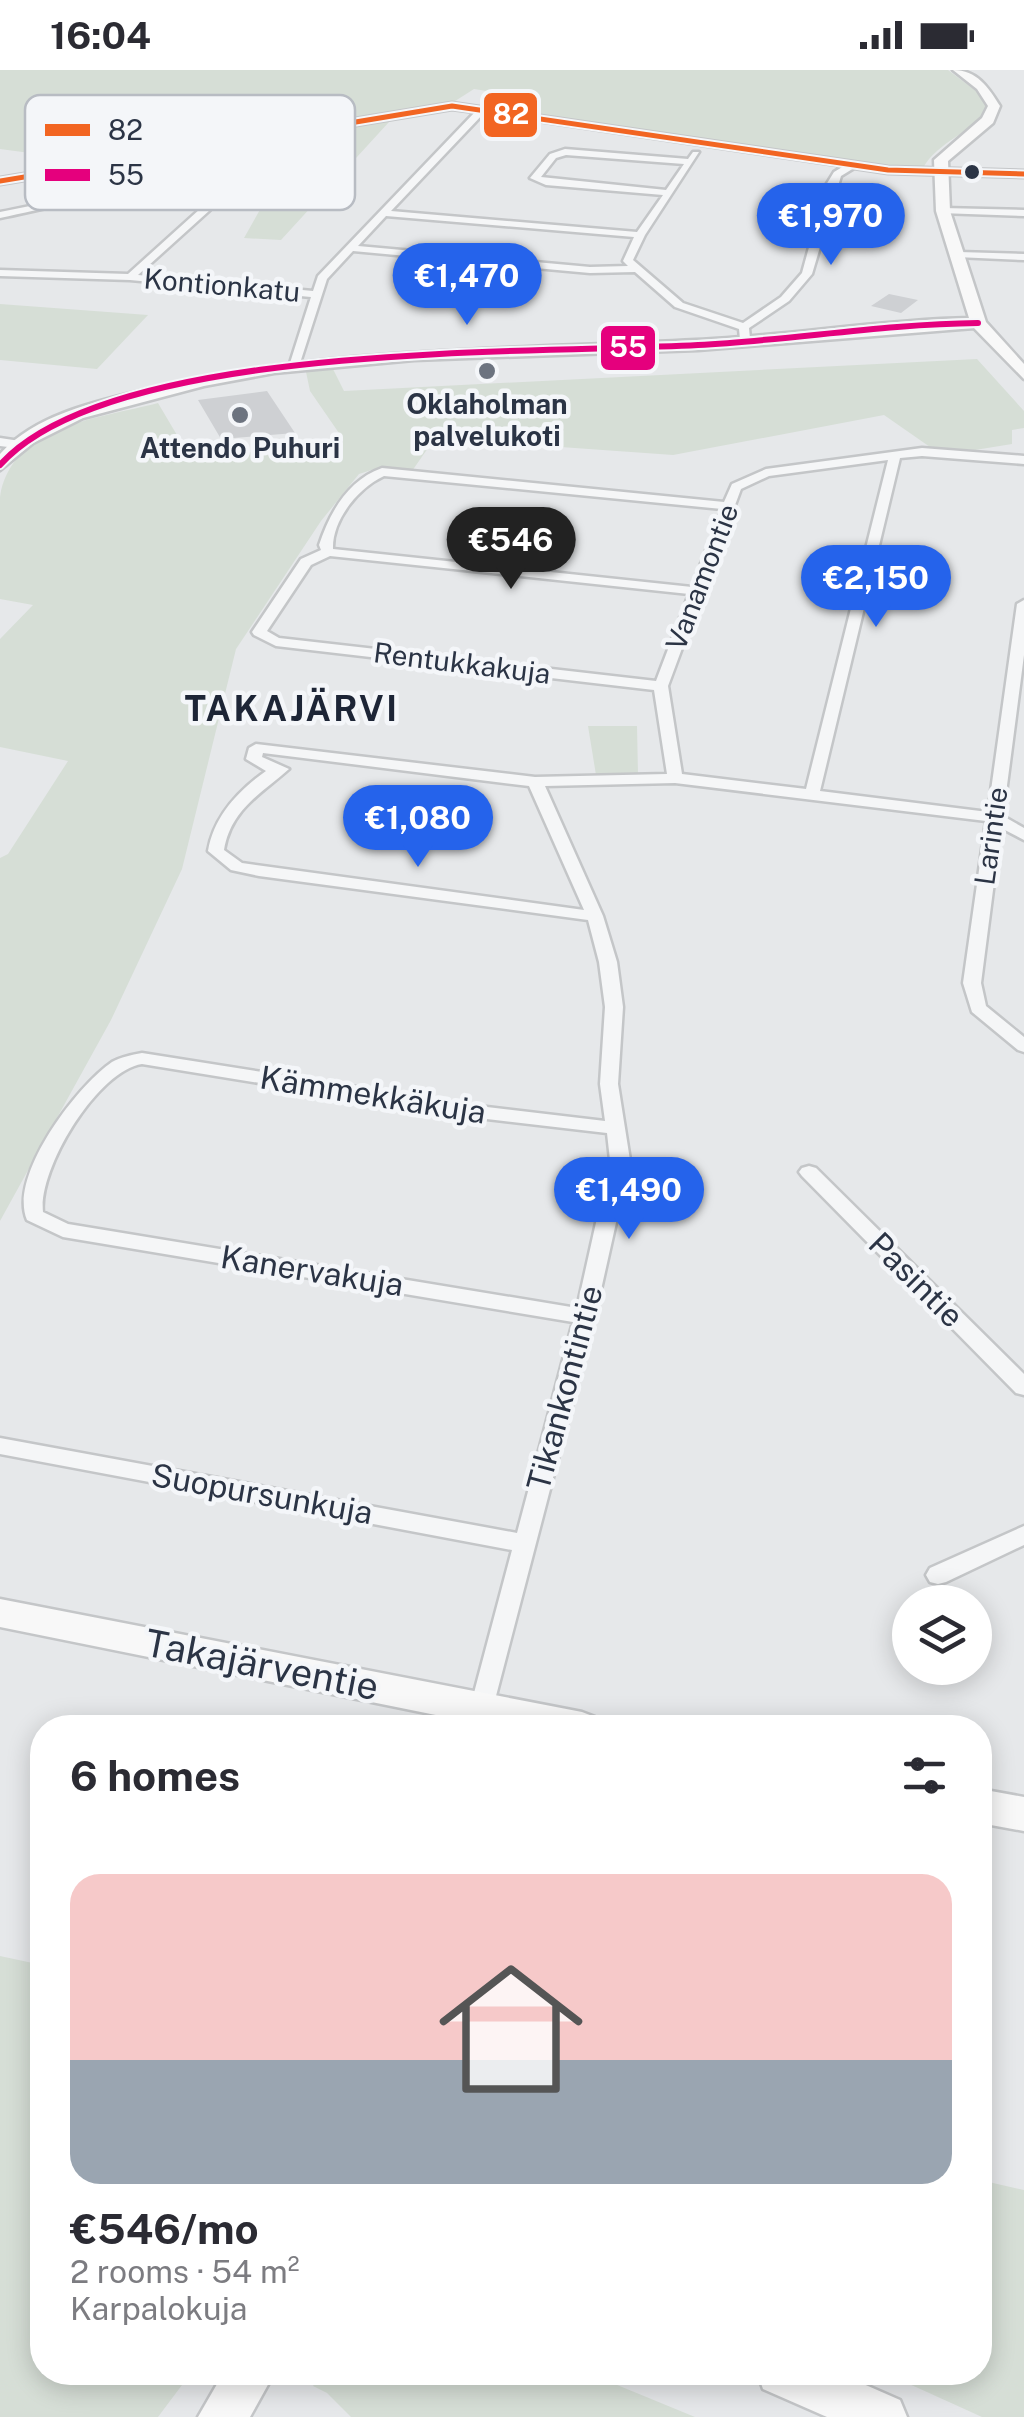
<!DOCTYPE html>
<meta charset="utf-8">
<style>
body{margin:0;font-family:"Public Sans",sans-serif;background:#f7f7f7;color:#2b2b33;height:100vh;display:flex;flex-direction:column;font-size:38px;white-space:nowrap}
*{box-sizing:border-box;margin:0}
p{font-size:32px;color:#7c7c81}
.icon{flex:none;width:55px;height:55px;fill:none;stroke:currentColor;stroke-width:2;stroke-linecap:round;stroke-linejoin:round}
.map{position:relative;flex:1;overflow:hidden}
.drawer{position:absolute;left:30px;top:1645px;width:962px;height:670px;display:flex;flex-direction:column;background:#fff;border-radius:40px;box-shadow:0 5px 25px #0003}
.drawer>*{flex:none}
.fabs{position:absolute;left:892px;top:1515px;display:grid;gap:20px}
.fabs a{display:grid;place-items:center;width:100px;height:100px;border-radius:50%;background:#fff;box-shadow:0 5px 25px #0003;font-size:50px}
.price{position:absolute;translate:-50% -85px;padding:0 22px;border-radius:35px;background:#2563eb;color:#fff;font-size:32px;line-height:65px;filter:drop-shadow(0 2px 5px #0008)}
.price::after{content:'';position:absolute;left:50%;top:60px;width:30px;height:22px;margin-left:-15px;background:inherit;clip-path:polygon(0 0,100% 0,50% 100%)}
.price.active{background:#222;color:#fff}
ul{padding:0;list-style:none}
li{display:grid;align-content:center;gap:20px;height:530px;padding:0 40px}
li+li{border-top:2px solid #e1e1e2}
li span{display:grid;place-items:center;height:310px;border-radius:30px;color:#555}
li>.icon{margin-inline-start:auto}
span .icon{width:180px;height:180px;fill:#fffc;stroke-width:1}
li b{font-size:42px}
h2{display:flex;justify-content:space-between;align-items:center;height:120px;padding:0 40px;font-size:42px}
.status{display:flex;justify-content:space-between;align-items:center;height:70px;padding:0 50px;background:#fff;direction:ltr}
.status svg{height:28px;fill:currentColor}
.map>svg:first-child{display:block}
</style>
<div class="status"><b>16:04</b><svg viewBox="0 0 49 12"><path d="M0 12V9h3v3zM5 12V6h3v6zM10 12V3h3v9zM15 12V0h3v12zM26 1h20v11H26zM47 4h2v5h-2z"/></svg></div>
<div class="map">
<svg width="1024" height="2347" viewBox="0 0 1024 2347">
<rect width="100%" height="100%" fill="#e6e8ea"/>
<path fill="#d6ded6" d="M 0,0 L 948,0 L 984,27 L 987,39 C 971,64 938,71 923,98 L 912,99 L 504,40 L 525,27 L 474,19 L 452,33 L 400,40 L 281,170 L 244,168 L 266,129 L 226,113 L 173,107 L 183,97 L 161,84 L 211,74 L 185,57 L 30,83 L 0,79 Z
M 0,234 L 148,245 L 97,299 L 0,290 Z
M 977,289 L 1024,341 L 1024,358 L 1012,360 L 1012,374 L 975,380 L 930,377 L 884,345 L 673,385 L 435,368 L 412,401 L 381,397 L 359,404 L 321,451 L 236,579 L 182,799 L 111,950 L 0,1151 L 0,788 L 8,784 L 68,691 L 0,677 L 0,569 L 33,535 L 0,529 C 0,496 0,459 0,427 C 11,355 101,348 158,333 L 187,382 C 241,383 288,385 341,366 L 310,321 L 305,297 L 330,293 L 344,321 Z
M 588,656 L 637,656 L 638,704 L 596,705 Z
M 0,1886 L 42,1895 L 42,2302 L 191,2303 L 158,2347 L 0,2347 Z
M 980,2110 L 1024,2120 L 1024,2347 L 982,2347 L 885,2303 L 980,2302 Z
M 322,2303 L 588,2303 L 695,2347 L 351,2347 L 327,2323 L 313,2316 Z"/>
<path fill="#ced0d3" d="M 889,224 L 918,230 L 901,243 L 871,236 Z
M 267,321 L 295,363 L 221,369 L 198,330 Z"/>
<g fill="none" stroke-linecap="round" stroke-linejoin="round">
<defs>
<path id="street" d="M 452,33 L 888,97 L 1024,101 L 1024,107 L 888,103 L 854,98 L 841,106 L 812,204 L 789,231 L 749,258 L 750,269 L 745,272 L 740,269 L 739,259 L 675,237 L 635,202 L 590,203 L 353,181 L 327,209 L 300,293 L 295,296 L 290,293 L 311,227 L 130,210 L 0,206 L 0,200 L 128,204 L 200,139 L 198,134 C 134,113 64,135 0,148 L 0,142 C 68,129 137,108 205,130 L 210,140 L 138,205 L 313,221 L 318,206 L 475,42 L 452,39 L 0,114 L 0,108 ZM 484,43 L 844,96 L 834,102 L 826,115 L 802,203 L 781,227 L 743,253 L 683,233 L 633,190 L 645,165 L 699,82 L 693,82 L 688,89 L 565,79 L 550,84 L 530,108 L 546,115 L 663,125 L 637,162 L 391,141 ZM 566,85 L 684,94 L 666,120 L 541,107 L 556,88 ZM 386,146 L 634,167 L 623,191 L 628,196 L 590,197 L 358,176 Z
M 943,138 L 1024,140 L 1024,146 L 940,143 Z
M 959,182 L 1024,184 L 1024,190 L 956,187 Z
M 0,368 L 20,371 L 22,374 L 16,378 L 0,376 Z
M 922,378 L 1024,386 L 1024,394 L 922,386 L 900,388 L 820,721 L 988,742 L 1017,534 L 1024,530 L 1024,585 L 1003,746 L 1024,758 L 1024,770 L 1001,758 L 981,913 L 986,936 L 1024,967 L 1024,982 L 1018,980 L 972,942 L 963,913 L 986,751 L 675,713 L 545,716 L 603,846 L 617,892 L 623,937 L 618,1014 L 630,1090 L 594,1251 L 491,1645 L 482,1648 L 473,1645 L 470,1638 L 512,1480 L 0,1384 L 0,1368 L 517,1463 L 573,1252 L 63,1167 L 27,1150 C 8,1106 77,1016 112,992 C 121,987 131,985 142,983 L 470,1035 L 605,1051 L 600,1014 L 605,937 L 599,892 L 588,850 L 259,806 L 231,800 L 208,781 C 214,746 238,721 266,701 L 246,689 L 249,678 L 256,674 L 535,707 L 667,704 L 654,620 L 276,576 L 254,565 L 252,562 L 301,489 L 321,480 L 319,475 C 330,442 348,410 382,398 L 724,432 L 732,414 L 766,399 ZM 888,390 L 806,719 L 682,704 L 668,616 L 741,419 L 769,406 ZM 384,406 L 722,439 L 692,517 L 333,479 C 332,450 358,418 384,406 ZM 330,486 L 689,524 L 656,611 L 279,568 L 267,561 L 311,495 ZM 263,683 L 529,716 L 584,840 L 242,793 L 224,780 C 231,739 261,724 289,699 L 262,687 ZM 142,994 L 470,1047 L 607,1063 L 610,1090 L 577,1238 L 68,1154 L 43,1142 C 38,1099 97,1001 142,994 Z
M 809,1096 L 816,1098 L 1024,1304 L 1024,1325 L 1016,1323 L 802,1106 L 799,1102 L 802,1098 Z
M 1024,1456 L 1024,1475 L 946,1512 L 938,1514 L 930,1512 L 926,1505 L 930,1498 Z"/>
<path id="secondary" d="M 953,0 C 977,0 988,17 1000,36 L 993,53 L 948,91 L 950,141 L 986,252 L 1024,294 L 1024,309 L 974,258 L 698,280 L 414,290 L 274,303 L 204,316 L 83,348 L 33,373 L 0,400 L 0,384 C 35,345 94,332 144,320 C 326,276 510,280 696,270 C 787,266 877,250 969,248 L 936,141 L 934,90 L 982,48 L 988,36 L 977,19 Z
M 0,1529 L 582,1642 L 595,1647 L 600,1658 L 500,1658 L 0,1557 Z
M 980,1719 L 1024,1727 L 1024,1761 L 980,1753 Z
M 224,2302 L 275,2302 L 250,2347 L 198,2347 Z
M 757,2302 L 836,2302 L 900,2330 L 907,2347 L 827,2347 L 763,2319 Z"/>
</defs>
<use href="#street" stroke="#c4c6c8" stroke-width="5"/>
<use href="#secondary" stroke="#c4c6c8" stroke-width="5"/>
<use href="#street" fill="#f5f6f7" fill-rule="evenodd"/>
<use href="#secondary" fill="#f8f8f8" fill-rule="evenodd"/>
<defs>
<path id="bus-1" d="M 0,111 L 452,36 L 888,100 L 1024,104"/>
<path id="bus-2" d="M 0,395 C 111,271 534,284 698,275 C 792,270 884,254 978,253"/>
</defs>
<use href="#bus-1" stroke="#f4f6f9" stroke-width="9"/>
<use href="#bus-2" stroke="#f4f6f9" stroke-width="10"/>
<use href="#bus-1" stroke="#f26522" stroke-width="5"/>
<use href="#bus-2" stroke="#e5007d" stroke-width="6"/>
</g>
<circle fill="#2b3445" stroke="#f4f6f9" stroke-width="4" cx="972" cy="102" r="9"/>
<g fill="#6c737f" stroke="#f4f6f9" stroke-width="4">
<circle cx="487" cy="301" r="10"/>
<circle cx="240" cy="345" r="10"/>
</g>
<g text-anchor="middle" stroke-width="9" stroke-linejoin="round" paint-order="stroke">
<g font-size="28" fill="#2b3445" stroke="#f4f6f9">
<text transform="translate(222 215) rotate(5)" y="10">Kontionkatu</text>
<text transform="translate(702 507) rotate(-69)" y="10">Vanamontie</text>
<text transform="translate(462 593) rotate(7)" y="10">Rentukkakuja</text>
<text transform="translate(991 766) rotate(-82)" y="10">Larintie</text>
</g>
<g font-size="28" font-weight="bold" fill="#2b3445" stroke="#f4f6f9">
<text x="487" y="344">Oklaholman<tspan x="487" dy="32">palvelukoti</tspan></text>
<text x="240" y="388">Attendo Puhuri</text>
</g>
<g font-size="32" fill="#2b3445" stroke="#f4f6f9">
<text transform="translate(373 1025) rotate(9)" y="11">Kämmekkäkuja</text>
<text transform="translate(312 1201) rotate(9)" y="11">Kanervakuja</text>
<text transform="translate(916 1210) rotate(45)" y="11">Pasintie</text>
<text transform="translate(565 1318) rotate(-75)" y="11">Tikankontintie</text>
<text transform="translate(262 1424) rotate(10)" y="11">Suopursunkuja</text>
</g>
<g font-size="35" font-weight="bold" letter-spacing="2.5" fill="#1d2536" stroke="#f4f6f9">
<text x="292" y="651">TAKAJÄRVI</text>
</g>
<g font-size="38" fill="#2b3445" stroke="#f4f6f9">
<text transform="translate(262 1595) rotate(11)" y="13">Takajärventie</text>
</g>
</g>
<rect x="25" y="25" width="330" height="115" rx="15" fill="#f4f6f9" stroke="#b8bcc3" stroke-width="2.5"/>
<rect x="45" y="54" width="45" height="12" fill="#f26522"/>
<rect x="45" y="99" width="45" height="12" fill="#e5007d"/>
<g font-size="28" fill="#2b3445">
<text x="108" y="70">82</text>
<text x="108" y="115">55</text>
</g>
<g stroke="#f4f6f9" stroke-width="4">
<rect x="482" y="21" width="57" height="48" rx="10" fill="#f26522"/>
<rect x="599" y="254" width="58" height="48" rx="10" fill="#e5007d"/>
</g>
<g font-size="28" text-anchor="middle" font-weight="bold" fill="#fff">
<text x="511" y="54">82</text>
<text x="628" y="287">55</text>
</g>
</svg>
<div class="fabs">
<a><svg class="icon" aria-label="layers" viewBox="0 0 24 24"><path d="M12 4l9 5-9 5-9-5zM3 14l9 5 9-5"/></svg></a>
</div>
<b class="price" style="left:831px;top:198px">€1,970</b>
<b class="price" style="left:467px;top:258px">€1,470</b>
<b class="price active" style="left:511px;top:522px">€546</b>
<b class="price" style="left:876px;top:560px">€2,150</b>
<b class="price" style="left:418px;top:800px">€1,080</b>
<b class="price" style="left:629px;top:1172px">€1,490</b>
<section class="drawer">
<h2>6 homes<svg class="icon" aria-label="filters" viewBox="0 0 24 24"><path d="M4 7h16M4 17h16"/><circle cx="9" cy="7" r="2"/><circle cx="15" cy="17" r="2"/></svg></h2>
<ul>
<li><span style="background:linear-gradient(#f6c9c9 60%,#9aa5b1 0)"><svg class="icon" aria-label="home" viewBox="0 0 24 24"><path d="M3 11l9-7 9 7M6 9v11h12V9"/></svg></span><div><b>€546/mo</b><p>2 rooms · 54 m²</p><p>Karpalokuja</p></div></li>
</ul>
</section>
</div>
